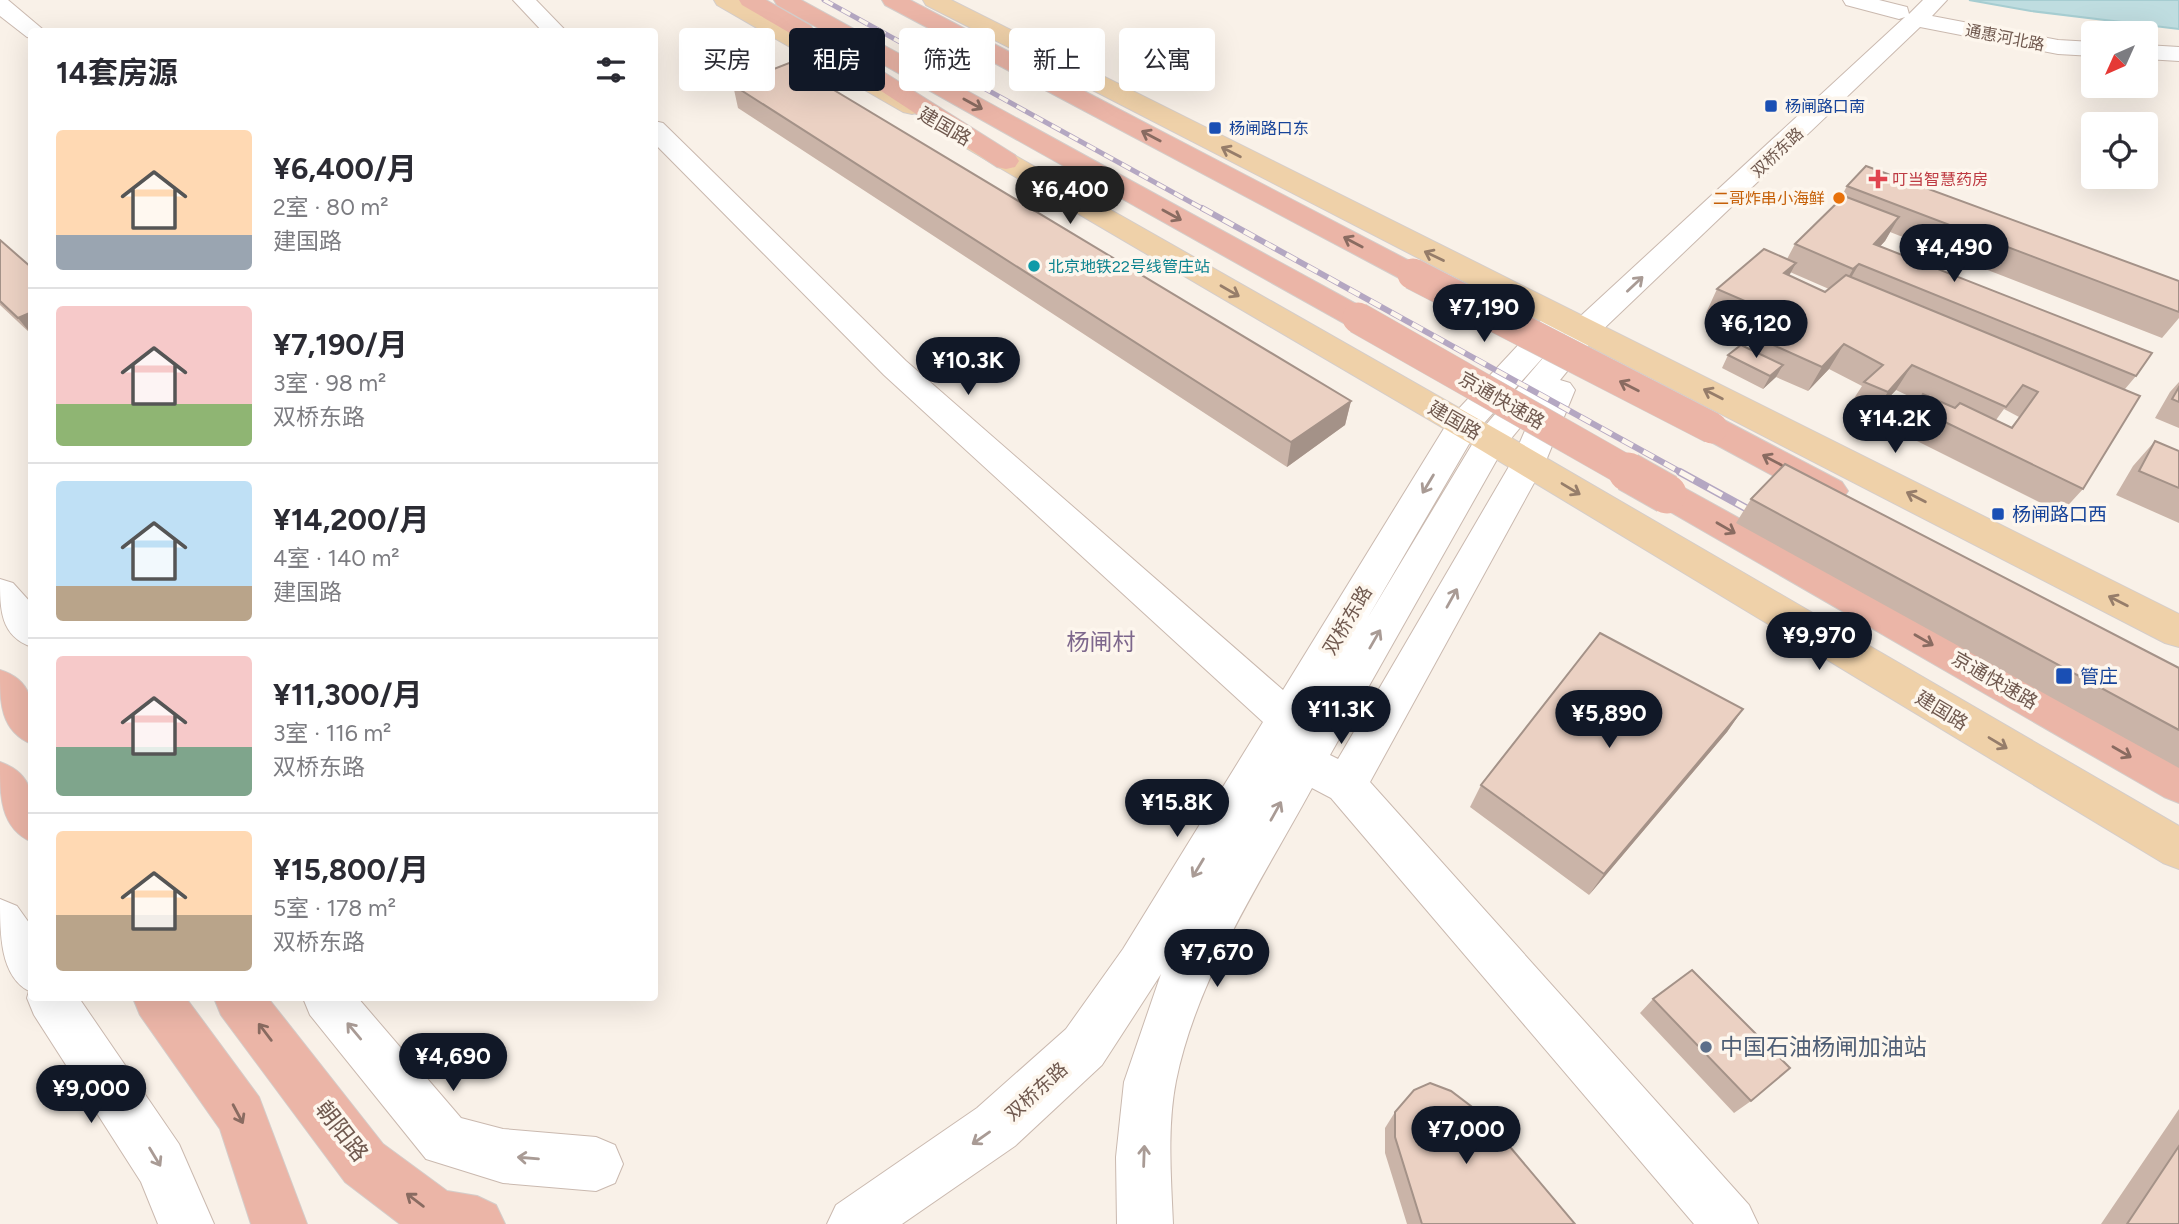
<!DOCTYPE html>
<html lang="zh">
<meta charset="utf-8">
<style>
body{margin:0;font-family:Figtree,"Noto Sans SC",sans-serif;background:#f7f7f7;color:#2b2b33;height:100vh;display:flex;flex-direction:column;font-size:26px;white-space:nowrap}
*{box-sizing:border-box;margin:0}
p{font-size:23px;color:#7c7c81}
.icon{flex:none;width:38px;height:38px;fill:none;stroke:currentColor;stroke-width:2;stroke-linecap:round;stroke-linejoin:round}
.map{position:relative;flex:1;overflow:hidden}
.drawer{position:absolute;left:28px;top:28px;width:630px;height:973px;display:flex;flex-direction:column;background:#fff;border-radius:7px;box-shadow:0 7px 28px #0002}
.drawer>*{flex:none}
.top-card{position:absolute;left:679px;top:28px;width:665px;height:63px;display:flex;gap:14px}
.needle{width:46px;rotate:225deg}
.fabs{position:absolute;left:2081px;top:21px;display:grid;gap:14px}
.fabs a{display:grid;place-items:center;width:77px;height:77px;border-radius:7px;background:#fff;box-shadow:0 7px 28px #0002;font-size:35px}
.price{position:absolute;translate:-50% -60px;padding:0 16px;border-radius:24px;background:#111827;color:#fff;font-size:23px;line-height:46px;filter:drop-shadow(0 2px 4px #0008)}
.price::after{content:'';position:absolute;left:50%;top:42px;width:21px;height:16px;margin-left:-10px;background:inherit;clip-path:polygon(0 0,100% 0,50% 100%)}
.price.active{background:#222;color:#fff}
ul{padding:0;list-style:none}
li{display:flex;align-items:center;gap:21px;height:175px;padding:0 28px}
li+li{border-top:2px solid #e1e1e2}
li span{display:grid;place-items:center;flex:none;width:196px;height:140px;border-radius:7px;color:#555}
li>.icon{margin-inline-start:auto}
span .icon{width:84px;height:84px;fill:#fffc;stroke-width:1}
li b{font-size:30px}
h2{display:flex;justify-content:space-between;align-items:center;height:84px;padding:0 28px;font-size:30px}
.tag{padding:0 24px;border-radius:7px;background:#fff;box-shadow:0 7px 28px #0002;font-size:24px;line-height:63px}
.tag.active{background:#111827;color:#fff}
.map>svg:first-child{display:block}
</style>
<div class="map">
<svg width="2179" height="1224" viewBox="0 0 2179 1224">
<rect width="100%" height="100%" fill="#f9f1e8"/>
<path fill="#bfdde0" stroke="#a6cdd1" stroke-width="2" d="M 1969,0 L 2179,0 L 2179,29 L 2031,11 Z"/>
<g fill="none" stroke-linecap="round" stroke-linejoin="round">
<defs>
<path id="minor" d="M 0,0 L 8,0 L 46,32 L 32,32 L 32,38 L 27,37 L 0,16 Z
M 513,0 L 536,0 L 567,32 L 543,32 Z
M 1843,0 L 1879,0 L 1907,7 L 1909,14 L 1923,0 L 1947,0 L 1932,16 L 2058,40 L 2093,42 L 2093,56 L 2058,54 L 1920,27 L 1595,337 L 1560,380 L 1570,383 L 1575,390 L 1545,463 L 1370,782 L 1749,1205 L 1758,1224 L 1694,1224 L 1331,798 L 1312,788 C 1262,880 1197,977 1176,1081 C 1167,1127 1171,1177 1173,1224 L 1117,1224 L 1116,1157 L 1124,1082 L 1161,974 L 1102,1065 L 1015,1146 L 902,1224 L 827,1224 L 836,1205 L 977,1108 L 1066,1029 L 1123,949 L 1263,722 L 884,375 L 654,143 L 654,121 L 663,123 L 906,361 L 1283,690 L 1451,417 L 1550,311 L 1561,309 L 1572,311 L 1576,318 L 1572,325 L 1476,432 L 1367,619 L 1479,433 L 1573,323 L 1905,17 L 1899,19 L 1846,5 ZM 1533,412 L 1511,463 L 1338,759 L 1330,755 L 1504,447 Z
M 2146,45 L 2179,47 L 2179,61 L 2146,59 Z
M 0,579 L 13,583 L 32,604 L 32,647 C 0,636 0,609 0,579 Z
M 0,899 L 17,906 L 32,927 L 32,998 L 79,998 L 179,1144 L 214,1224 L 158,1224 L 141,1182 L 34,1015 L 27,998 L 29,991 C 0,976 0,934 0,899 Z
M 303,998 L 358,998 L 461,1118 L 503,1129 L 596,1137 L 615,1145 L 623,1164 L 615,1183 L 596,1191 L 503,1183 L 426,1159 L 310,1015 Z"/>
<path id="major" d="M 714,0 L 741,0 L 921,102 L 924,107 L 921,112 L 912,114 L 903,112 L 717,5 Z
M 923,0 L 951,0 L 2179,614 L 2179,647 L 2165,643 L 1081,84 L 926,5 Z
M 970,132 L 979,135 L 1503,433 L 2179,826 L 2179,869 L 2163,863 L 1479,449 L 961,145 L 957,140 L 961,135 Z"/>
<path id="highway" d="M 739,0 L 766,0 L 811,26 L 814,31 L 811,36 L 795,36 L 742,5 Z
M 774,0 L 801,0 L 1369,311 L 1373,318 L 1369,325 L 1358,327 L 1347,325 L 777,5 Z
M 882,0 L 910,0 L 1423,268 L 1428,274 L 1423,280 L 1413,283 L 1403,280 L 885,5 Z
M 877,71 L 885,73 L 1015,155 L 1019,161 L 1015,167 L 1006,169 L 997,167 L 869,83 L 865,78 L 869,73 Z
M 1712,417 L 1724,420 L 1842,482 L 1848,491 L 1842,500 L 1830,503 L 1818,500 L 1700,436 L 1695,428 L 1700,420 Z
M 1667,482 L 1679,485 L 2179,762 L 2179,803 L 2164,797 L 1655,503 L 1649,494 L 1655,485 Z
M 0,670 C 38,682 32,711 32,744 C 0,731 0,702 0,670 Z
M 0,762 C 40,776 32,807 32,842 C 0,828 0,796 0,762 Z
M 133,998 L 186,998 L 259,1097 L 307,1224 L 251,1224 L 220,1129 L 140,1015 Z
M 214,998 L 268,998 L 383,1144 L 447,1191 L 477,1196 L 496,1205 L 505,1224 L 400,1224 L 345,1182 L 221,1015 Z"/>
</defs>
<use href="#minor" stroke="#cab9af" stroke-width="2"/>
<use href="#major" stroke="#d4cdca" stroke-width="2"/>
<use href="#highway" stroke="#d4cdca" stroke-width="2"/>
<use href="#minor" fill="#fff" fill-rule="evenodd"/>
<use href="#major" fill="#efd1a9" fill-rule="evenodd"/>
<use href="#highway" fill="#ebb5a7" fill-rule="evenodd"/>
<defs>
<path id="rail-far2" d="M 824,0 L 1205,210"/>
<path id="rail-far1" d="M 1202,208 L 1684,474"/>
<path id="rail" d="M 1680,472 L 1762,517"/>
</defs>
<use href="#rail-far2" stroke="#b4a7c2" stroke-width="5"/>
<use href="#rail-far1" stroke="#b4a7c2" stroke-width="6"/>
<use href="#rail" stroke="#b4a7c2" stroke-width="8"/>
<use href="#rail-far2" stroke="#fdf6ed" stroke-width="3.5" stroke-dasharray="10" stroke-linecap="butt"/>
<use href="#rail-far1" stroke="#fdf6ed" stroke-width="4.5" stroke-dasharray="12" stroke-linecap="butt"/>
<use href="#rail" stroke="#fdf6ed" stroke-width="5" stroke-dasharray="16" stroke-linecap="butt"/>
<defs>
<path id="highway-bridge-far1" d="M 1413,274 L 1712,428
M 1358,318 L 1632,474"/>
<path id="highway-bridge" d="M 1628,472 L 1667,494"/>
</defs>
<use href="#highway-bridge-far1" stroke="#d4cdca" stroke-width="32" stroke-linecap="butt"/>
<use href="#highway-bridge" stroke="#d4cdca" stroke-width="41" stroke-linecap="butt"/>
<use href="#highway-bridge-far1" stroke="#ebb5a7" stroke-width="31"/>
<use href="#highway-bridge" stroke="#ebb5a7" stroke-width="39"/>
</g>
<path fill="#cab4a8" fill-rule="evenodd" d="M 733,85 L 1351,401 L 1345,425 L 1287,467 L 738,108 Z
M 1847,186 L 2179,281 L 2179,318 L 2162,338 L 1890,232 L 1885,241 L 1880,246 L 2136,376 L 2125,389 L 2083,489 L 2061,513 L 1899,432 L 1906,419 L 1919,401 L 1896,390 L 1871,416 L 1849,406 L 1862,386 L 1829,369 L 1808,391 L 1776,377 L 1763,389 L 1722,368 L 1728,355 L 1756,352 L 1757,349 L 1740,329 L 1706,313 L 1717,289 L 1787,259 L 1795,244 L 1839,201 ZM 1790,272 L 1829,289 L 1825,292 L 1789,275 ZM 2004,409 L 2019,417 L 2011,427 L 1996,420 Z
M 0,240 L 32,268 L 32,335 L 0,305 Z
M 2179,382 L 2179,428 L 2155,418 L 2170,392 Z
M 2155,441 L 2179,451 L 2179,523 L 2116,495 L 2133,466 Z
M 1751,499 L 2179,668 L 2179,768 L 1736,523 Z
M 1743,709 L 1727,732 L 1589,895 L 1470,807 L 1481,785 Z
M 1653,999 L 1751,1101 L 1734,1113 L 1640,1013 Z
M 2179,1109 L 2179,1224 L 2101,1224 Z
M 1395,1112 L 1575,1224 L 1407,1224 L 1385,1153 L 1385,1128 Z"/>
<path fill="#a49288" d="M 1899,217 L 1885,241 L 1863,265 L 1874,244 Z
M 1796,263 L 1783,287 L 1784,273 Z
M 1859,264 L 1845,288 L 1839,293 L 1853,269 Z
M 32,312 L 32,335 L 18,318 Z
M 1844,344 L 1829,369 L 1808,391 L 1822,367 Z
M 1783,365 L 1776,377 L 1763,389 L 1770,376 Z
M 1912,365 L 1896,390 L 1871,416 L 1888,392 Z
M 1351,401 L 1345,425 L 1287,467 L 1291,442 Z
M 1743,709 L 1727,732 L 1589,895 L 1604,874 Z"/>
<path fill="#ebd1c3" stroke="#a49288" stroke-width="2" d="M 789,63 L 1351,401 L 1291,442 L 733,85 Z
M 1866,166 L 2179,281 L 2179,312 L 1847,186 Z
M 1844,196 L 1899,217 L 1874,244 L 2152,353 L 2136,376 L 1859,264 L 1853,269 L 1795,244 Z
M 0,240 L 32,268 L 32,312 L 18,318 L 0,301 Z
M 1764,249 L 1796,263 L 1784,273 L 1825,292 L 1846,275 L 2140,396 L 2083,489 L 1916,408 L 1923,394 L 1955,408 L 1960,403 L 2012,428 L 2038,392 L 2023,385 L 2006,407 L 1912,365 L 1888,392 L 1864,382 L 1883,365 L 1844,344 L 1822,367 L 1762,340 L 1774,328 L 1752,304 L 1717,289 Z
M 1741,345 L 1783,365 L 1770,376 L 1728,355 Z
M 2179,387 L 2179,402 L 2172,399 Z
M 2155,441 L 2179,451 L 2179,488 L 2139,471 Z
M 1785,464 L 2179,668 L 2179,730 L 1751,499 Z
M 1600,633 L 1743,709 L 1604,874 L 1481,785 Z
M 1692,970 L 1790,1068 L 1751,1101 L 1653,999 Z
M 1430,1083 L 1451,1091 L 1484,1116 L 1575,1224 L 1422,1224 L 1395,1137 L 1395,1112 L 1414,1090 Z
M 2179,1146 L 2179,1224 L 2127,1224 Z"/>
<defs><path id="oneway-shaft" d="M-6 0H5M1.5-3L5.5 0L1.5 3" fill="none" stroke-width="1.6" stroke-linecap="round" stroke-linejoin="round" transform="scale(1.75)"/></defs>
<g stroke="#896b61">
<use href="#oneway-shaft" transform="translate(973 104) rotate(29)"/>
<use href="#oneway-shaft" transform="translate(1151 136) rotate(-152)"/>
<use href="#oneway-shaft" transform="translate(1172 215) rotate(29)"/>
<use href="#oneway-shaft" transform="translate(1353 242) rotate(-152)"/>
<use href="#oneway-shaft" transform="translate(1629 386) rotate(-153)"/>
<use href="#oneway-shaft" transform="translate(1772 460) rotate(-152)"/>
<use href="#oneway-shaft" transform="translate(1726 528) rotate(30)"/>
<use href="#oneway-shaft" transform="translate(1924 640) rotate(30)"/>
<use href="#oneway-shaft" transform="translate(2122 752) rotate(30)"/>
<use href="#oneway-shaft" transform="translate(265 1032) rotate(-127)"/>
<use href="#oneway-shaft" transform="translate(238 1114) rotate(62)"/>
<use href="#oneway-shaft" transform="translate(415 1200) rotate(-143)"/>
</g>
<g stroke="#967d6a">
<use href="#oneway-shaft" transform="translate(1231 152) rotate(-153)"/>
<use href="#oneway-shaft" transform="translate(1434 256) rotate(-154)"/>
<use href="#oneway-shaft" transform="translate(1230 291) rotate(30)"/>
<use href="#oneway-shaft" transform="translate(1713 394) rotate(-153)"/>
<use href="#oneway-shaft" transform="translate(1571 489) rotate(31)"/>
<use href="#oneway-shaft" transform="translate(1916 497) rotate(-153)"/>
<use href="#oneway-shaft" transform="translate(2118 601) rotate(-153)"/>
<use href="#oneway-shaft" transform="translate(1998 743) rotate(31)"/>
</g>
<g stroke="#a99b95">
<use href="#oneway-shaft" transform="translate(1635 284) rotate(-43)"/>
<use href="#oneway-shaft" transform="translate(1428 484) rotate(121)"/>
<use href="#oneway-shaft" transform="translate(1452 598) rotate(-61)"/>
<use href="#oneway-shaft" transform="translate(1375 639) rotate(-60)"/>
<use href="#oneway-shaft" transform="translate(1276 811) rotate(-61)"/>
<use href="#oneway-shaft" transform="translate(1198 868) rotate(121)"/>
<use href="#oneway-shaft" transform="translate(354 1031) rotate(-130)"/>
<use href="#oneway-shaft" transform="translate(981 1138) rotate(145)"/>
<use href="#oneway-shaft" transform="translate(1144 1156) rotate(-88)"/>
<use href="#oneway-shaft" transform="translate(155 1157) rotate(59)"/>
<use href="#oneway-shaft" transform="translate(528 1158) rotate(-175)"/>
</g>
<g fill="#1a4fb4" stroke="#fdf6ed" stroke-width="2.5">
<rect x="1764" y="99" width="14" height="14" rx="3.5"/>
<rect x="1208" y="121" width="14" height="14" rx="3.5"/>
<rect x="1991" y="507" width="14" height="14" rx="3.5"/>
<rect x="2055" y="667" width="18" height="18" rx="3.5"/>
</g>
<path fill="#e0444e" stroke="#fdf6ed" stroke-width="2.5" d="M1874.5 168.5h7v7h7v7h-7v7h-7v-7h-7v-7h7z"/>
<circle fill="#e8710a" stroke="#fdf6ed" stroke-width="2.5" cx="1839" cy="198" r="7"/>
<circle fill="#0f9aa8" stroke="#fdf6ed" stroke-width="2.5" cx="1034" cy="266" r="7"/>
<circle fill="#5c6f8a" stroke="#fdf6ed" stroke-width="2.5" cx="1706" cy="1047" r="7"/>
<g text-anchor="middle" stroke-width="7" stroke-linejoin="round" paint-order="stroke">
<g font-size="16" fill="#70594f" stroke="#fdf6ed">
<text transform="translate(2005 37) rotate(11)" y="6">通惠河北路</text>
<text transform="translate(1777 152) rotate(-43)" y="6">双桥东路</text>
</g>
<g font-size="16" fill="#164399" stroke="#fdf6ed" text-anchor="start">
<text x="1785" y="112">杨闸路口南</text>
<text x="1229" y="134">杨闸路口东</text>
</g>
<g font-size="16" fill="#be3a42" stroke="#fdf6ed" text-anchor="start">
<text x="1892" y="185">叮当智慧药房</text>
</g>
<g font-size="16" fill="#c56008" stroke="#fdf6ed" text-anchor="end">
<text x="1825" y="204">二哥炸串小海鲜</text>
</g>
<g font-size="16" fill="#0d838f" stroke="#fdf6ed" text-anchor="start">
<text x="1048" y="272">北京地铁22号线管庄站</text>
</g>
<g font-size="19" fill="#70594f" stroke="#fdf6ed">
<text transform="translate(945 126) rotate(30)" y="7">建国路</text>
<text transform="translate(1502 400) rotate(30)" y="7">京通快速路</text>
<text transform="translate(1455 420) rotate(30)" y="7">建国路</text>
<text transform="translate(1347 620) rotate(-59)" y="7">双桥东路</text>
<text transform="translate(1995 680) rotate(30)" y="7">京通快速路</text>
<text transform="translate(1942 710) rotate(31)" y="7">建国路</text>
<text transform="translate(1036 1091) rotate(-42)" y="7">双桥东路</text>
</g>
<g font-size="19" fill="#164399" stroke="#fdf6ed" text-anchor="start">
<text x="2012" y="521">杨闸路口西</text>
<text x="2080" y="683">管庄</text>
</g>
<g font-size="23" fill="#7d678c" stroke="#fdf6ed">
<text x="1101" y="650">杨闸村</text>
</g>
<g font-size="23" fill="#4e5e75" stroke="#fdf6ed" text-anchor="start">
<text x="1720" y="1055">中国石油杨闸加油站</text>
</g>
<g font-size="23" fill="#70594f" stroke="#fdf6ed">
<text transform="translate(342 1131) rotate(52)" y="8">朝阳路</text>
</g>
</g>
</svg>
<div class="fabs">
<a><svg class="needle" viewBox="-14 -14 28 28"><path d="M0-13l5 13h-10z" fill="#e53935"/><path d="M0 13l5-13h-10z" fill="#7c7c81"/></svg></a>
<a><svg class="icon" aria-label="locate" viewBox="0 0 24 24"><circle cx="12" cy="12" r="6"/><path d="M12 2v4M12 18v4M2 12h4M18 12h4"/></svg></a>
</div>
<b class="price active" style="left:1070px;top:226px">¥6,400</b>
<b class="price" style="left:1954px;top:284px">¥4,490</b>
<b class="price" style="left:1484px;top:344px">¥7,190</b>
<b class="price" style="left:1756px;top:360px">¥6,120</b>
<b class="price" style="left:968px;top:397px">¥10.3K</b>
<b class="price" style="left:1895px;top:455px">¥14.2K</b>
<b class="price" style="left:1819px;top:672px">¥9,970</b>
<b class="price" style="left:1341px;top:746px">¥11.3K</b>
<b class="price" style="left:1609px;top:750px">¥5,890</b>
<b class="price" style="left:1177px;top:839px">¥15.8K</b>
<b class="price" style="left:1217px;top:989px">¥7,670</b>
<b class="price" style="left:453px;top:1093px">¥4,690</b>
<b class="price" style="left:91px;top:1125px">¥9,000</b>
<b class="price" style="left:1466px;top:1166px">¥7,000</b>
<div class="top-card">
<a class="tag">买房</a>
<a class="tag active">租房</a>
<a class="tag">筛选</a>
<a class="tag">新上</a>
<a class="tag">公寓</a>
</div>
<section class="drawer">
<h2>14套房源<svg class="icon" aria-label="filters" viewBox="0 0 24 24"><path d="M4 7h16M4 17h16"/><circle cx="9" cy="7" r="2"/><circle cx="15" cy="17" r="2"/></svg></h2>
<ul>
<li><span style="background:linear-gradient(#ffd9b3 75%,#9aa5b1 0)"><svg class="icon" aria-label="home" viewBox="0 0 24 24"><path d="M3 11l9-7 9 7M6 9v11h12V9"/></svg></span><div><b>¥6,400/月</b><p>2室 · 80 m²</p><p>建国路</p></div></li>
<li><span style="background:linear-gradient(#f6c9c9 70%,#8fb573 0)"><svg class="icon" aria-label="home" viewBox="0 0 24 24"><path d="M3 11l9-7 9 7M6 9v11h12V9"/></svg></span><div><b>¥7,190/月</b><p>3室 · 98 m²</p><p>双桥东路</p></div></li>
<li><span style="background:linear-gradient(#bfe0f5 75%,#b9a48a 0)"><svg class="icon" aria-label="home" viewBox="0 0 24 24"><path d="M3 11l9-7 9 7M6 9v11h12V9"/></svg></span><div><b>¥14,200/月</b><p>4室 · 140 m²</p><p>建国路</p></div></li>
<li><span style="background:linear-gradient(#f6c9c9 65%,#7fa58c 0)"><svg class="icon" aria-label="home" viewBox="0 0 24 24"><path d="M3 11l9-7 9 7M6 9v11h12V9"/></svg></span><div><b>¥11,300/月</b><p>3室 · 116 m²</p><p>双桥东路</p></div></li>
<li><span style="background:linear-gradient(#ffd9b3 60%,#b9a48a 0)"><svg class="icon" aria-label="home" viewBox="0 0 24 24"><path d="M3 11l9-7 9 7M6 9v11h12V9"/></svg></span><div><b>¥15,800/月</b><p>5室 · 178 m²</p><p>双桥东路</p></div></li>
</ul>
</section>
</div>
